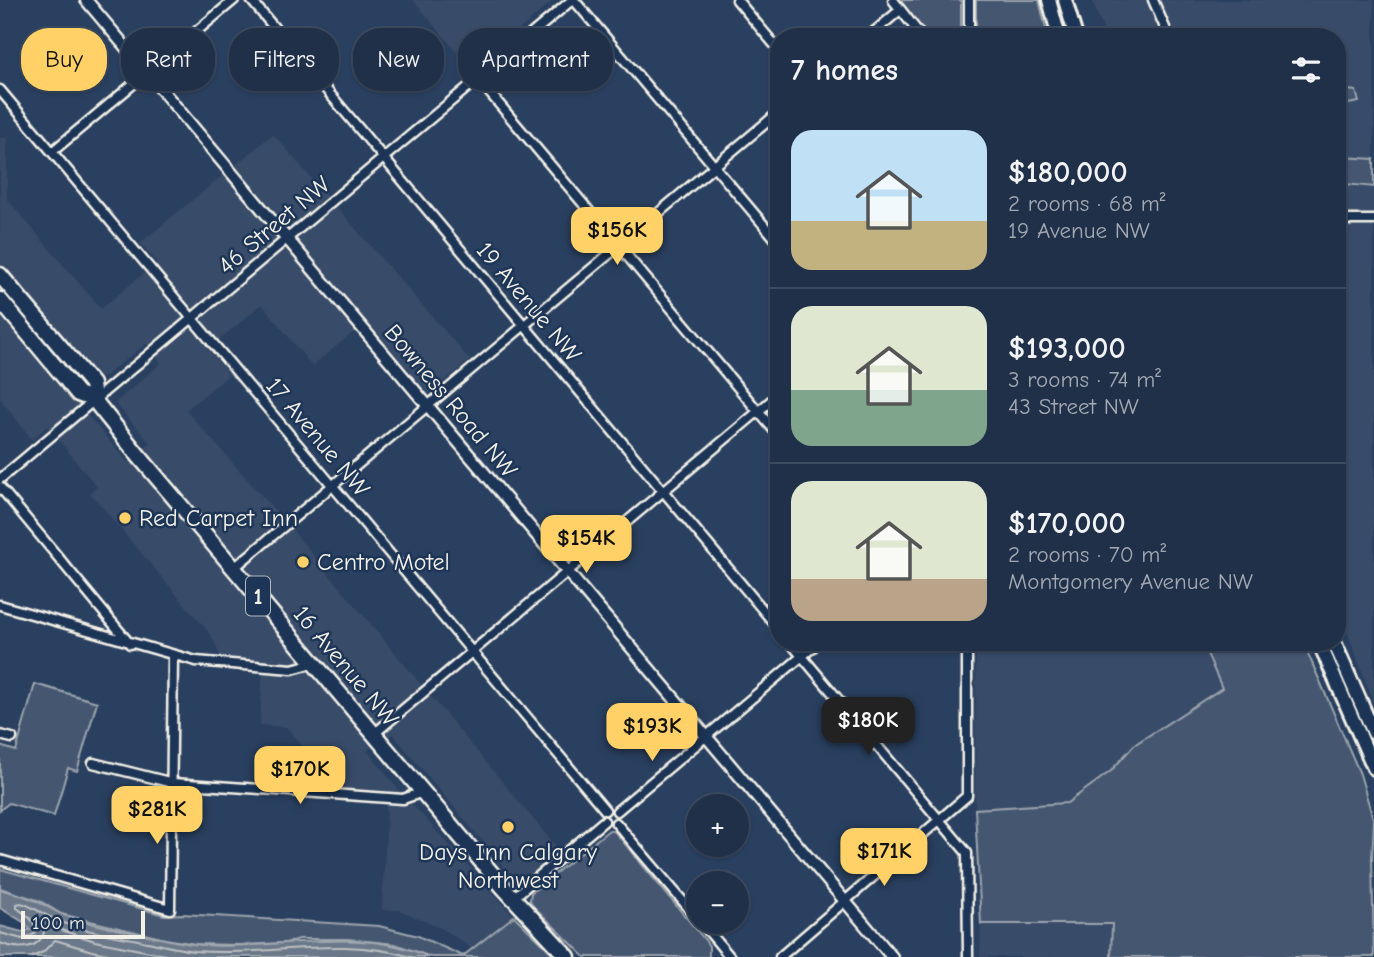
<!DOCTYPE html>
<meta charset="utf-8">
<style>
body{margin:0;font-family:"Comic Neue",sans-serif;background:#28384f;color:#f1f3f6;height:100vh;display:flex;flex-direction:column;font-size:26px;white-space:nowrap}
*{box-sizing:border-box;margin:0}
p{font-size:23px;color:#a2a9b4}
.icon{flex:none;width:38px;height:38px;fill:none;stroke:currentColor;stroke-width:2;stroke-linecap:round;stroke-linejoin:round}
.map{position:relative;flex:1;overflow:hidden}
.panel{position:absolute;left:770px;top:28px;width:576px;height:623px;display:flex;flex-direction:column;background:#203048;border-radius:28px;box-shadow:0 2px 5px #0004,0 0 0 2px #3d4b60}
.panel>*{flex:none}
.hud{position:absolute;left:21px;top:28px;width:644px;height:63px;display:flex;gap:14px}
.buttons{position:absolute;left:686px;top:794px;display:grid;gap:14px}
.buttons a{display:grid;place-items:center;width:63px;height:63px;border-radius:50%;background:#203048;box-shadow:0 2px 5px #0004,0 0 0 2px #3d4b60;font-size:35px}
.scale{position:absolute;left:21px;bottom:18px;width:124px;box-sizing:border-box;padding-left:7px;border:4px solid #f4f1e8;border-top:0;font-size:19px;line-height:24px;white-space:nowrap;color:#f4f1e8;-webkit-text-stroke:5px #1d3557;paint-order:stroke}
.price{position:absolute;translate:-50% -60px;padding:0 16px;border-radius:14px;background:#ffd166;color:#111;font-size:23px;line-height:46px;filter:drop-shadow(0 2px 4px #0008)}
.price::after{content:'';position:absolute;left:50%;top:42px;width:21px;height:16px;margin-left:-10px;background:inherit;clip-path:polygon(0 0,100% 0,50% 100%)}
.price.current{background:#222;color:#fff}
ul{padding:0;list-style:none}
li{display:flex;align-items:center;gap:21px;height:175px;padding:0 21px}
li+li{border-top:2px solid #3d4b60}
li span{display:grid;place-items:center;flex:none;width:196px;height:140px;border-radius:21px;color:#555}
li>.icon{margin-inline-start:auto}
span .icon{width:84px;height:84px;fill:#fffc;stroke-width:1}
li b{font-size:30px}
h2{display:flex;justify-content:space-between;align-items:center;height:84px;padding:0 21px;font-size:30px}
.tag{padding:0 24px;border-radius:28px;background:#203048;box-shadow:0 2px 5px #0004,0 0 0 2px #3d4b60;font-size:24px;line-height:63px}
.tag.current{background:#ffd166;color:#111}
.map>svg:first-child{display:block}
</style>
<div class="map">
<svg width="1374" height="957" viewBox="0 0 1374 957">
<rect width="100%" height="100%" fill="#2a4060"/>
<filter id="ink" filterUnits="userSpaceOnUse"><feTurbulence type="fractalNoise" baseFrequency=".0143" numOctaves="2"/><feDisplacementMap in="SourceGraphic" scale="14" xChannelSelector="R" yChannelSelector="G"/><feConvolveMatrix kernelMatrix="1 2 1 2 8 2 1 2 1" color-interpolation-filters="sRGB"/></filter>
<g filter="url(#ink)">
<path fill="#374c69" d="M 413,0 L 554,0 L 472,70 Z
M 1092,0 L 1374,0 L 1374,704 L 1337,604 L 1337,37 L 1106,37 Z
M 273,134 L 470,360 L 429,394 L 366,322 L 312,366 L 262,304 L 208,349 L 229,375 L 186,410 L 293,531 L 560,851 L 518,884 L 393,734 L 367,750 L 392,782 L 514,916 L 472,949 L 443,929 L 399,910 L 382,910 L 387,810 L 381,793 L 338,791 L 287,727 L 260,725 L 263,663 L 221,658 L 211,635 L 90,493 L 97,487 L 47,426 L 32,440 L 0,398 L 0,314 L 128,462 L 150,443 L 115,403 L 161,363 L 146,344 L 102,378 L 96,376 L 0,263 L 0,138 L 7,138 L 7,199 L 101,309 L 157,262 L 140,243 Z
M 976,642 L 1202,642 L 1223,688 L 1134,745 L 1111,771 L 1067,804 L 975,809 Z
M 981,924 L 1112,924 L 1111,957 L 980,957 Z"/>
<path fill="#445771" stroke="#9ca4ac" stroke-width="2" d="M 901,0 L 961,0 L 961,37 L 928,37 L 903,7 Z
M 976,0 L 1039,0 L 1048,37 L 976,37 Z
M 1344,84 L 1348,90 L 1356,91 L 1359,102 L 1337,106 L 1337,86 Z
M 1343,157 L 1374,159 L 1374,187 L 1345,184 L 1338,181 L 1337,161 Z
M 1202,642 L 1303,642 L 1360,774 L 1374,822 L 1372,858 L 1374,957 L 1111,957 L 1112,924 L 981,924 L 975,809 L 1067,803 L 1111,771 L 1134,745 L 1222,688 Z
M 35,684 L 97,702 L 77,771 L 68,768 L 54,816 L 9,803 L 0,810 L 0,746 L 16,751 Z
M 609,830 L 615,832 L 705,940 L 709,946 L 709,957 L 585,957 L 533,906 L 530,900 L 531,893 Z
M 0,869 L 164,915 L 182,914 L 379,926 L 418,936 L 463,956 L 514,916 L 556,957 L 431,957 L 395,944 L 348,939 L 299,939 L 286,943 L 240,945 L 196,944 L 165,939 L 61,914 L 40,901 L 0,888 Z"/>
<path fill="#6a788a" stroke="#a1a8b0" stroke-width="2" d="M 0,889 C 13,893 28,896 40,903 C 48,906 55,912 64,915 C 89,924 115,929 141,934 C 159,937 175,942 193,944 C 272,953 354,923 429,957 L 0,957 L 0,926 L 22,932 L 30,930 L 25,923 L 0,908 Z"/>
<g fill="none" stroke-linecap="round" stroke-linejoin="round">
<path stroke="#bdc1c2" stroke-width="2" d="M 0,933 L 22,939 L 35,934 C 38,921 26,915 17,908 L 17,904 L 21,903 C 35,907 45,916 59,921 C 85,932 114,935 142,941 C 159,944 176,949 194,951 C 267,957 339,935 411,957
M 0,943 C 18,950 41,951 45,928 L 49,926 L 95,941 L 175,957
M 32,957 L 43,952 L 55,940 L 92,951 L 123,957"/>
<defs>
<path id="minor" d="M 251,0 L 779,629
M 574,0 L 779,243
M 737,0 L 779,50
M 893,0 L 922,37
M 969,0 L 969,37
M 1153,0 L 1169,37
M 868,37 L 900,10
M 478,79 L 779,436
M 0,90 L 605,810
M 53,151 L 234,0
M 1337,220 L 1374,220
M 0,479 L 572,0
M 0,487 L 130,644
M 234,568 L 779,112
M 0,605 L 196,661 L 292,669 L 314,663
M 790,642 L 967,853 L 968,957
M 374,734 L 779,394
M 0,735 L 12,738
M 93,763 L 173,783 L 403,799 L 423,792
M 617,811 L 819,642
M 616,823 L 698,919
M 0,860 L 170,909 L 173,656
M 513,898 L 604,821
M 701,922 L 730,957
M 780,957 L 967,796 L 967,642"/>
<path id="tertiary" d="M 86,0 L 892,957"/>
<path id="primary" d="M 1049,0 L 1059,37
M 1065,0 L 1076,37
M 1319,642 L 1374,768
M 1334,642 L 1374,733"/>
<path id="trunk" d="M 0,275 L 92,384 L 94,400 L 138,455 L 504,888 L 568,957
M 0,300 L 78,394 L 94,400"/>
</defs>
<use href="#minor" stroke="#f4f1e8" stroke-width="13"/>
<use href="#tertiary" stroke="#f4f1e8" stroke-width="15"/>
<use href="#primary" stroke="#f4f1e8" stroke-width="18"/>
<use href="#trunk" stroke="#f4f1e8" stroke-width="19"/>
<use href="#minor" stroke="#1d3557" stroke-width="8"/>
<use href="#tertiary" stroke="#1d3557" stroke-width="10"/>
<use href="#primary" stroke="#1d3557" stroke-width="12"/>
<use href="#trunk" stroke="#1d3557" stroke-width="14"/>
</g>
</g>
<g fill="#ffd166" stroke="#1d3557" stroke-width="2.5">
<circle cx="125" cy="518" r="7"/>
<circle cx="303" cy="562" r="7"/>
<circle cx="508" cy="827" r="7"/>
</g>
<g text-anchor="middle" stroke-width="5" stroke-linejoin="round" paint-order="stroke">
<rect fill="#1d3557" stroke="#b4b9bc" stroke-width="2" x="246" y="576.5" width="24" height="39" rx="5"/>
<g font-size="23" font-weight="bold" fill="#f4f1e8">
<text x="258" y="604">1</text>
</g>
<g font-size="24" fill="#f4f1e8" stroke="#1d3557">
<text transform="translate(274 225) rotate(-40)" y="8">46 Street NW</text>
<text transform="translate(529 302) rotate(50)" y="8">19 Avenue NW</text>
<text transform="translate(451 401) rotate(50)" y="8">Bowness Road NW</text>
<text transform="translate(318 437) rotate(50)" y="8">17 Avenue NW</text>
<text transform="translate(346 666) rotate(50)" y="8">16 Avenue NW</text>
</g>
<g font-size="24" fill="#f4f1e8" stroke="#1d3557" text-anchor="start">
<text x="139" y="526">Red Carpet Inn</text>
<text x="317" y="570">Centro Motel</text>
<text x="508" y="860" text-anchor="middle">Days Inn Calgary<tspan x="508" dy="28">Northwest</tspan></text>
</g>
</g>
</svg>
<div class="buttons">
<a>+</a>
<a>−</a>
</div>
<div class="scale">100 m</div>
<b class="price" style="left:617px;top:267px">$156K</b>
<b class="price" style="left:586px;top:575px">$154K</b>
<b class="price current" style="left:868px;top:757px">$180K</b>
<b class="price" style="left:652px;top:763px">$193K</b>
<b class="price" style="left:300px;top:806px">$170K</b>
<b class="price" style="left:157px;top:846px">$281K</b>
<b class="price" style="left:884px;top:888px">$171K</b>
<div class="hud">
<a class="tag current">Buy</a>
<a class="tag">Rent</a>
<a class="tag">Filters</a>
<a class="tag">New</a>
<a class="tag">Apartment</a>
</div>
<section class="panel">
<h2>7 homes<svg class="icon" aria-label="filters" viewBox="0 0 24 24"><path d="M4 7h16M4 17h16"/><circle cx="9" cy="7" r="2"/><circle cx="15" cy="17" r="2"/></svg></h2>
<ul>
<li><span style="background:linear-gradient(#bfe0f5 65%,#c2b280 0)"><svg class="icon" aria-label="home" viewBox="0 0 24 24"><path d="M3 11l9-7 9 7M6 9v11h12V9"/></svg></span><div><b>$180,000</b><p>2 rooms · 68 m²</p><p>19 Avenue NW</p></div></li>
<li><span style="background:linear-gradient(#dfe7d0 60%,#7fa58c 0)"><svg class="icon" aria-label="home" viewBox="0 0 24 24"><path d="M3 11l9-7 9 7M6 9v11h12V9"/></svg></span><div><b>$193,000</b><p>3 rooms · 74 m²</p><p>43 Street NW</p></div></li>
<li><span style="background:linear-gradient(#dfe7d0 70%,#b9a48a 0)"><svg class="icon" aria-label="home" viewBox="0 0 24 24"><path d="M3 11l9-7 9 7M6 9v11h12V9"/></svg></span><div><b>$170,000</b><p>2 rooms · 70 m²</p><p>Montgomery Avenue NW</p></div></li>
</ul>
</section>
</div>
